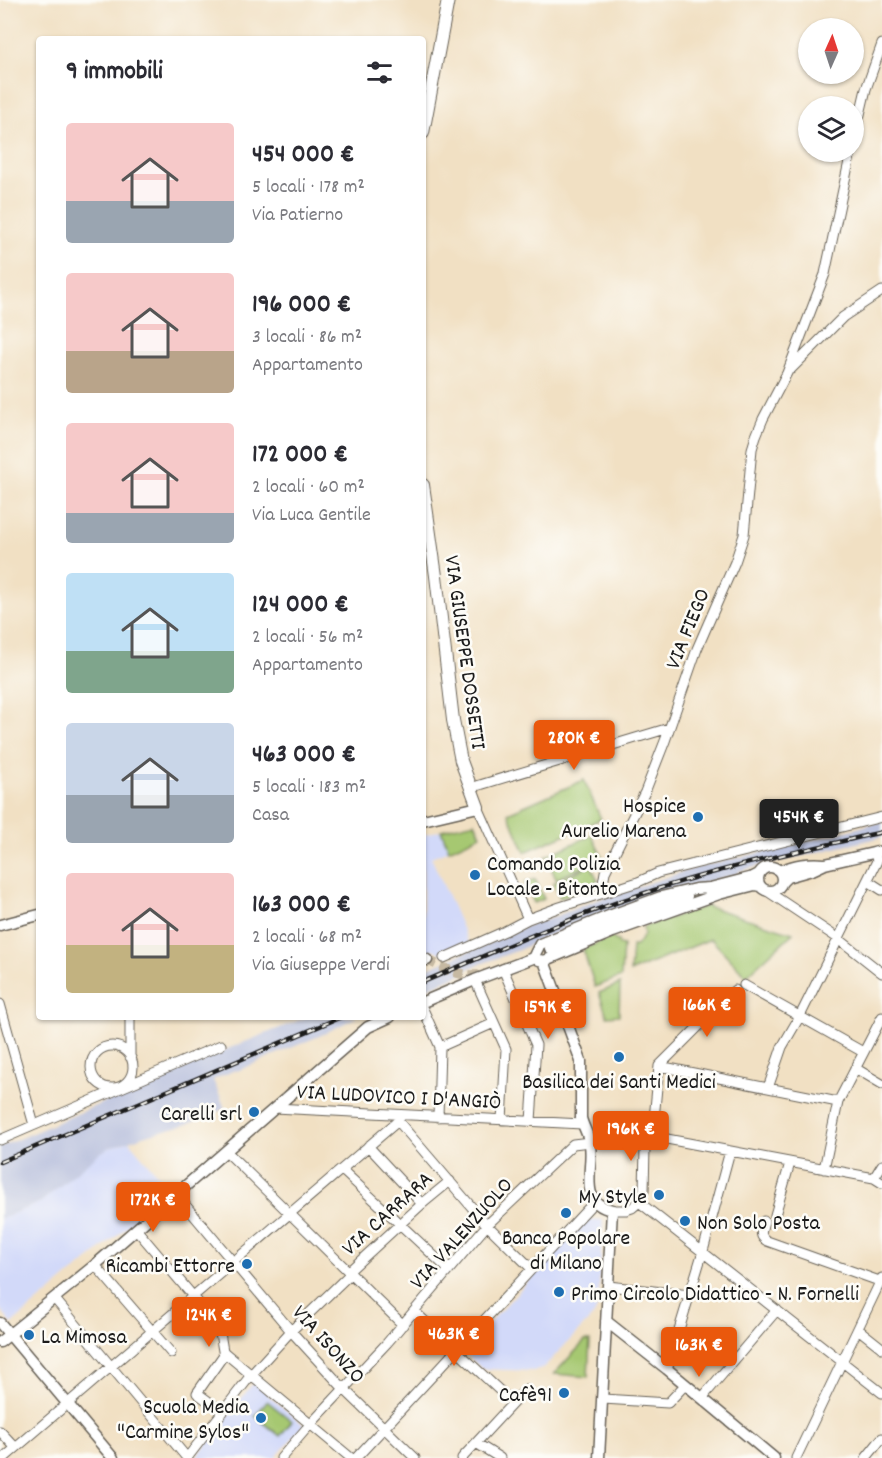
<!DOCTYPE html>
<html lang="it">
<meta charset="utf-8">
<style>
body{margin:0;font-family:Dekko,sans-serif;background:#f2f2f3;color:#2b2b33;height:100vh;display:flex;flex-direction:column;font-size:22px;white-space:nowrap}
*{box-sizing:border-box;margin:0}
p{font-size:20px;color:#7c7c81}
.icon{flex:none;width:33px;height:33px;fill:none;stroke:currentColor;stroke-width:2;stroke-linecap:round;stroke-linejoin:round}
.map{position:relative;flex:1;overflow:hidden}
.panel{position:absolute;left:36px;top:36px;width:390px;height:984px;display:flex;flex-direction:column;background:#fff;border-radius:6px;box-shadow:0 2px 4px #0004}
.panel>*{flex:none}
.needle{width:39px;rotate:3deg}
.tools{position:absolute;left:798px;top:18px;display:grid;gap:12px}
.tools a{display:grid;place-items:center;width:66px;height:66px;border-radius:50%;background:#fff;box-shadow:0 2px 4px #0004;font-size:30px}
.price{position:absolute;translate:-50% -51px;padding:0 14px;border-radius:6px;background:#ea580c;color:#fff;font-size:20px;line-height:39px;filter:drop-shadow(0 2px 3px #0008)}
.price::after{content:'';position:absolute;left:50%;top:36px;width:18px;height:14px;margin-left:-9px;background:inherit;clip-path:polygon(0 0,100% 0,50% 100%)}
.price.on{background:#222;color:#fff}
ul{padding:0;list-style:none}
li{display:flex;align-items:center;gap:18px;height:150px;padding:0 30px}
li span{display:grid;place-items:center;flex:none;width:168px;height:120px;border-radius:6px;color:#555}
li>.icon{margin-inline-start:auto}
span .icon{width:72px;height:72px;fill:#fffc;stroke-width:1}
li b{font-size:26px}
h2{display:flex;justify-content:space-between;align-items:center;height:72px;padding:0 30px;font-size:26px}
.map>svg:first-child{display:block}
</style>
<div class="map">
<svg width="882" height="1458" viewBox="0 0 882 1458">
<rect width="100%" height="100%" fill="#fdfcf7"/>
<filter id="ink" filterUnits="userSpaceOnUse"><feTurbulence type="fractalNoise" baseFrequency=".0167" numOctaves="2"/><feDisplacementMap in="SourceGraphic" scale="12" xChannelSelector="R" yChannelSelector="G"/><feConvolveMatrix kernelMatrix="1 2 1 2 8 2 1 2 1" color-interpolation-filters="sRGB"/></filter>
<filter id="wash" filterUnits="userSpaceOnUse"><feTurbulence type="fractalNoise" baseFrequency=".008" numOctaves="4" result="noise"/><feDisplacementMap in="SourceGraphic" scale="24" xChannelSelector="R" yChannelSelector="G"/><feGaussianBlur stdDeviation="1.35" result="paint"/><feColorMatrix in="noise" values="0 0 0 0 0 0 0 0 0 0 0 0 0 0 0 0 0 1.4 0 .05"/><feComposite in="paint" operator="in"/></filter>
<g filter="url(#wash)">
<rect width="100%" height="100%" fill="#f1e0c3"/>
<path fill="#d2d9f9" d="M 441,830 L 449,850 L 431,857 L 469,944 L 444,955 L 432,949 L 430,952 L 423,949 L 423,835 Z
M 129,1141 L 171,1190 L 12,1324 L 0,1310 L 0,1219 L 41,1202 L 97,1154 L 110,1147 Z
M 589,1219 L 603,1220 L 598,1306 L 594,1315 L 544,1367 L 534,1371 L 482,1369 L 463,1351 L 585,1220 Z
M 253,1383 L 263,1388 L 267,1392 L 269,1396 L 304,1425 L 275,1458 L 196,1458 Z"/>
<path fill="#bcc3de" d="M 882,821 L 882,837 L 739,871 L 737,874 L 692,886 L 545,937 L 519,950 L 467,969 L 468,971 L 423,990 L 423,970 L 501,938 L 506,935 L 542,919 L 544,921 L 594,901 L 695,868 L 829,836 Z
M 307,1017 L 357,1017 L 327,1032 L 326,1033 L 237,1071 L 235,1070 L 213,1080 L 225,1108 L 224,1109 L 188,1124 L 150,1134 L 110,1147 L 97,1155 L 41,1202 L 0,1219 L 0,1147 L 225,1050 Z"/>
<path fill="#a6c871" stroke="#617246" stroke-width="1.5" d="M 584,780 L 601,819 L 525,852 L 508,813 Z
M 475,822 L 481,835 L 449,850 L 441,830 Z
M 592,835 L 603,858 L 556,879 L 546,856 Z
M 591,865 L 598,881 L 560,898 L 553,883 Z
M 535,879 L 544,899 L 534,903 L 525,883 Z
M 706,906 L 793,933 L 746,976 L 711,939 L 630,972 L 632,946 L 636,946 L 644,935 L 643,927 Z
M 612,937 L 615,940 L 618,941 L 619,945 L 623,946 L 621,977 L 595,987 L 583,949 Z
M 620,984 L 619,1015 L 607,1016 L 599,993 Z
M 585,1341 L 590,1341 L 588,1377 L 554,1374 Z
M 267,1401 L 292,1421 L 280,1436 L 255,1416 Z"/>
</g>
<g filter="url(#ink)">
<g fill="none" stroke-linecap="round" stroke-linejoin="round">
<path stroke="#c6b9a2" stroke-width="10" stroke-dasharray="10 5" stroke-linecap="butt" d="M 427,960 C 446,969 463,979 485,974"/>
<defs>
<path id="minor" d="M 854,140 L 866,89 L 882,44
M 791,369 L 843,317 L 882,291
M 470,788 L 669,728
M 478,807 L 528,919
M 868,881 L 882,890
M 767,891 L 839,939 L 882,973
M 601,894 L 605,872 L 645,792 L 665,741 L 697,649 L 735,562 L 744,535 L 752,449 L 756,436 L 763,419 L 787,373 L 825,274 L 851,152
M 444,958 L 505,931 L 528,919 L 560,907 L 638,882 L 658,873 L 882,817
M 503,969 L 536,1045 L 531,1121
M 475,980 L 506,1049 L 502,1120
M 744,985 L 863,1052
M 0,1004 L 34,1125
M 423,1009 L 440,1047 L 438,1117
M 130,1017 L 130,1057
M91 1067a21 21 0 1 1 42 0a21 21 0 1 1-42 0Z
M 440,1047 L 494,1023
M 659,1066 L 838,1102
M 855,1068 L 882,1084
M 768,1088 L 782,1047 L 800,1016 L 877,861 L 875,852
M 275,1108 L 582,1124
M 398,1121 L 487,1225 L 532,1269
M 651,1136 L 874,1178 L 882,1183
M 0,1140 L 221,1045
M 368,1146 L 422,1204
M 226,1151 L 403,1325
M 824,1169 L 838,1102 L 882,1017
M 342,1170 L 449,1270
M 874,1178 L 882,1165
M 176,1194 L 291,1331 L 344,1389 L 415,1458
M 639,1202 L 882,1393
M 612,1210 L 626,1210 L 632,1208 L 639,1202 L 644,1191 L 645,1148 L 653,1130 L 659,1066 L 735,990
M 775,1215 L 790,1163
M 764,1221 C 762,1230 758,1236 767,1241 L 882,1282
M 136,1229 L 219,1327 L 223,1351 L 225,1353 L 351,1458
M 95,1265 L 171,1353
M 348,1272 L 422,1204 L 450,1181
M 608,1286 L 690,1295
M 54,1298 L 187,1458 L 251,1375 L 291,1331 L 350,1274
M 414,1311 L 513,1403
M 858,1329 L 882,1348
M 667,1369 L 703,1251 L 730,1151
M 702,1398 L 777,1310
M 603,1399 L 668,1403 L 685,1385
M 223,1412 L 197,1393 L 225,1353
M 0,1431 L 15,1447
M 476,1443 L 500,1458
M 4,1458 L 398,1121 L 398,1115
M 281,1458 L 306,1429 L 387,1343 L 487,1225 L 573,1144 L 590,1142
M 356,1458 L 595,1201
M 462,1458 L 526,1389
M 796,1458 L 882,1278
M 866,1458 L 882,1438"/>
<path id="tertiary" d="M 423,820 L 478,807
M758 879a12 12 0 1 1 24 0a12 12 0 1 1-24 0Z
M 779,871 C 795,865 808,862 825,864
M 782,882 L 787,877 L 812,870 L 825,864 L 882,851
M 0,925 L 39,915
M 550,949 L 616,922 L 687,896
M 423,958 L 427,960
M 533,958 L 540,944 L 609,916 L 661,897 L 695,889 L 710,888 L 753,877 L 759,874
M 539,960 L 544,961 L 613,932 L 719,894 L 755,885 L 760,886
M 544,961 L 581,1061 L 581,1118 C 583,1127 589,1135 590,1145 C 594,1168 577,1203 612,1210 L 599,1458
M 423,1002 L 475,980 L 533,958
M 606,1321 L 667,1369 L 774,1458
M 0,1323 L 113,1458
M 0,1342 L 95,1265 L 368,1027 L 390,1017"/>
<path id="secondary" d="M 423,133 L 448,0
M 423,485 L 436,576 L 453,720 L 461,761 L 478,807"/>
</defs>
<use href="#minor" stroke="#676156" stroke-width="11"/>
<use href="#tertiary" stroke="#676156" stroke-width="13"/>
<use href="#secondary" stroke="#676156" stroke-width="14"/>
<use href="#minor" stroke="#fff" stroke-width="9"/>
<use href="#tertiary" stroke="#fff" stroke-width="10"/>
<use href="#secondary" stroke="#fff" stroke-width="12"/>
<defs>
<path id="rail" d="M 423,982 C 494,952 565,919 639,895 C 718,868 801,851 882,832
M 0,1162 L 341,1017"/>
</defs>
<use href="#rail" stroke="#1c1c1c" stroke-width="4.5"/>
<use href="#rail" stroke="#fdfcf7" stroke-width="2" stroke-dasharray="7" stroke-linecap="butt"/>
</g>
</g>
<g fill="#1f6fb2" stroke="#fdfcf7" stroke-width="2">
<circle cx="698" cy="817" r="6"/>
<circle cx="475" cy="875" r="6"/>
<circle cx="619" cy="1057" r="6"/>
<circle cx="254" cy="1112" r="6"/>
<circle cx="659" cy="1195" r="6"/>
<circle cx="566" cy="1213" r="6"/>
<circle cx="685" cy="1221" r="6"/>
<circle cx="247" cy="1264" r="6"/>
<circle cx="559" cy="1292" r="6"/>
<circle cx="29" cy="1335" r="6"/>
<circle cx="564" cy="1393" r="6"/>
<circle cx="261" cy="1418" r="6"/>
</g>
<g text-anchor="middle" stroke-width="5" stroke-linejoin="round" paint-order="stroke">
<g font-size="22" fill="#1c1c1c" stroke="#fdfcf7">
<text transform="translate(686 628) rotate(-68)" y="8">VIA FIEGO</text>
<text transform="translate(467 652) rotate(82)" y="8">VIA GIUSEPPE DOSSETTI</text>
<text transform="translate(399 1095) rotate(3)" y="8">VIA LUDOVICO I D'ANGIÒ</text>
<text transform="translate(386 1212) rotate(-42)" y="8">VIA CARRARA</text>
<text transform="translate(460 1232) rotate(-48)" y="8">VIA VALENZUOLO</text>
<text transform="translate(330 1343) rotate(48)" y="8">VIA ISONZO</text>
</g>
<g font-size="22" fill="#1c1c1c" stroke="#fdfcf7" text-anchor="end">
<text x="686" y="812">Hospice<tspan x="686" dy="25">Aurelio Marena</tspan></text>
<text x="487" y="870" text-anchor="start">Comando Polizia<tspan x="487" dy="25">Locale - Bitonto</tspan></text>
<text x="619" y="1088" text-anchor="middle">Basilica dei Santi Medici</text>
<text x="242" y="1120">Carelli srl</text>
<text x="647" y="1203">My Style</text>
<text x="697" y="1229" text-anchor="start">Non Solo Posta</text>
<text x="566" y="1244" text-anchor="middle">Banca Popolare<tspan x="566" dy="25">di Milano</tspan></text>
<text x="235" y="1272">Ricambi Ettorre</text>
<text x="571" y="1300" text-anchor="start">Primo Circolo Didattico - N. Fornelli</text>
<text x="41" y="1343" text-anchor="start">La Mimosa</text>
<text x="552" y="1401">Cafè91</text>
<text x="249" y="1413">Scuola Media<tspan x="249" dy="25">"Carmine Sylos"</tspan></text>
</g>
</g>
</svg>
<div class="tools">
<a><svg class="needle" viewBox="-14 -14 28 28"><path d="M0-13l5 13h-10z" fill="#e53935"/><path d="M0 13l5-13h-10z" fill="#7c7c81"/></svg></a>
<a><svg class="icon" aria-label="layers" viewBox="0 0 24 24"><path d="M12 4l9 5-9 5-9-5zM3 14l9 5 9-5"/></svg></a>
</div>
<b class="price" style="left:574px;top:771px">280K €</b>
<b class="price on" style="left:799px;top:850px">454K €</b>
<b class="price" style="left:707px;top:1038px">166K €</b>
<b class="price" style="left:548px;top:1040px">159K €</b>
<b class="price" style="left:631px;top:1162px">196K €</b>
<b class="price" style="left:153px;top:1233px">172K €</b>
<b class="price" style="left:209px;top:1348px">124K €</b>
<b class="price" style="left:454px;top:1367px">463K €</b>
<b class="price" style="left:699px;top:1378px">163K €</b>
<section class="panel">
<h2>9 immobili<svg class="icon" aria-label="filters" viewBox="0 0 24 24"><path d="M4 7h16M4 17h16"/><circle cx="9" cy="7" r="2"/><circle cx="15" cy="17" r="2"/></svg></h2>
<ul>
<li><span style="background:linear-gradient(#f6c9c9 65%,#9aa5b1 0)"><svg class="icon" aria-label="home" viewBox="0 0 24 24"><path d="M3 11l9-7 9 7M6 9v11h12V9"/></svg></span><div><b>454 000 €</b><p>5 locali · 178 m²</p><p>Via Patierno</p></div></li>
<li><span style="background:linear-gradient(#f6c9c9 65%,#b9a48a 0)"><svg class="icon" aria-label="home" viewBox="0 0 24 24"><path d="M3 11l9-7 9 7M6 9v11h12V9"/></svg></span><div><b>196 000 €</b><p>3 locali · 86 m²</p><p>Appartamento</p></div></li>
<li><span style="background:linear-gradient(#f6c9c9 75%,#9aa5b1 0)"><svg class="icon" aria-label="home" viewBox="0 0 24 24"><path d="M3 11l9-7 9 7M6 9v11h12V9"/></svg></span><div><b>172 000 €</b><p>2 locali · 60 m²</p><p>Via Luca Gentile</p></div></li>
<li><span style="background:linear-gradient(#bfe0f5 65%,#7fa58c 0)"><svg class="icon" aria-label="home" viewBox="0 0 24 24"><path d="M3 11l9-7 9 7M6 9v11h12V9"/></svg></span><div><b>124 000 €</b><p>2 locali · 56 m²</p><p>Appartamento</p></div></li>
<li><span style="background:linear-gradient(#c9d6e8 60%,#9aa5b1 0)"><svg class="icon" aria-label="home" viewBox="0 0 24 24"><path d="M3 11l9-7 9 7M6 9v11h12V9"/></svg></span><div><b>463 000 €</b><p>5 locali · 183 m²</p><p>Casa</p></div></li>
<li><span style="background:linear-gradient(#f6c9c9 60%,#c2b280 0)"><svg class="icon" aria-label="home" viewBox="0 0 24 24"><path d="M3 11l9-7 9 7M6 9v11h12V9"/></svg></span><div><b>163 000 €</b><p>2 locali · 68 m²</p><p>Via Giuseppe Verdi</p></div></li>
</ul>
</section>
</div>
